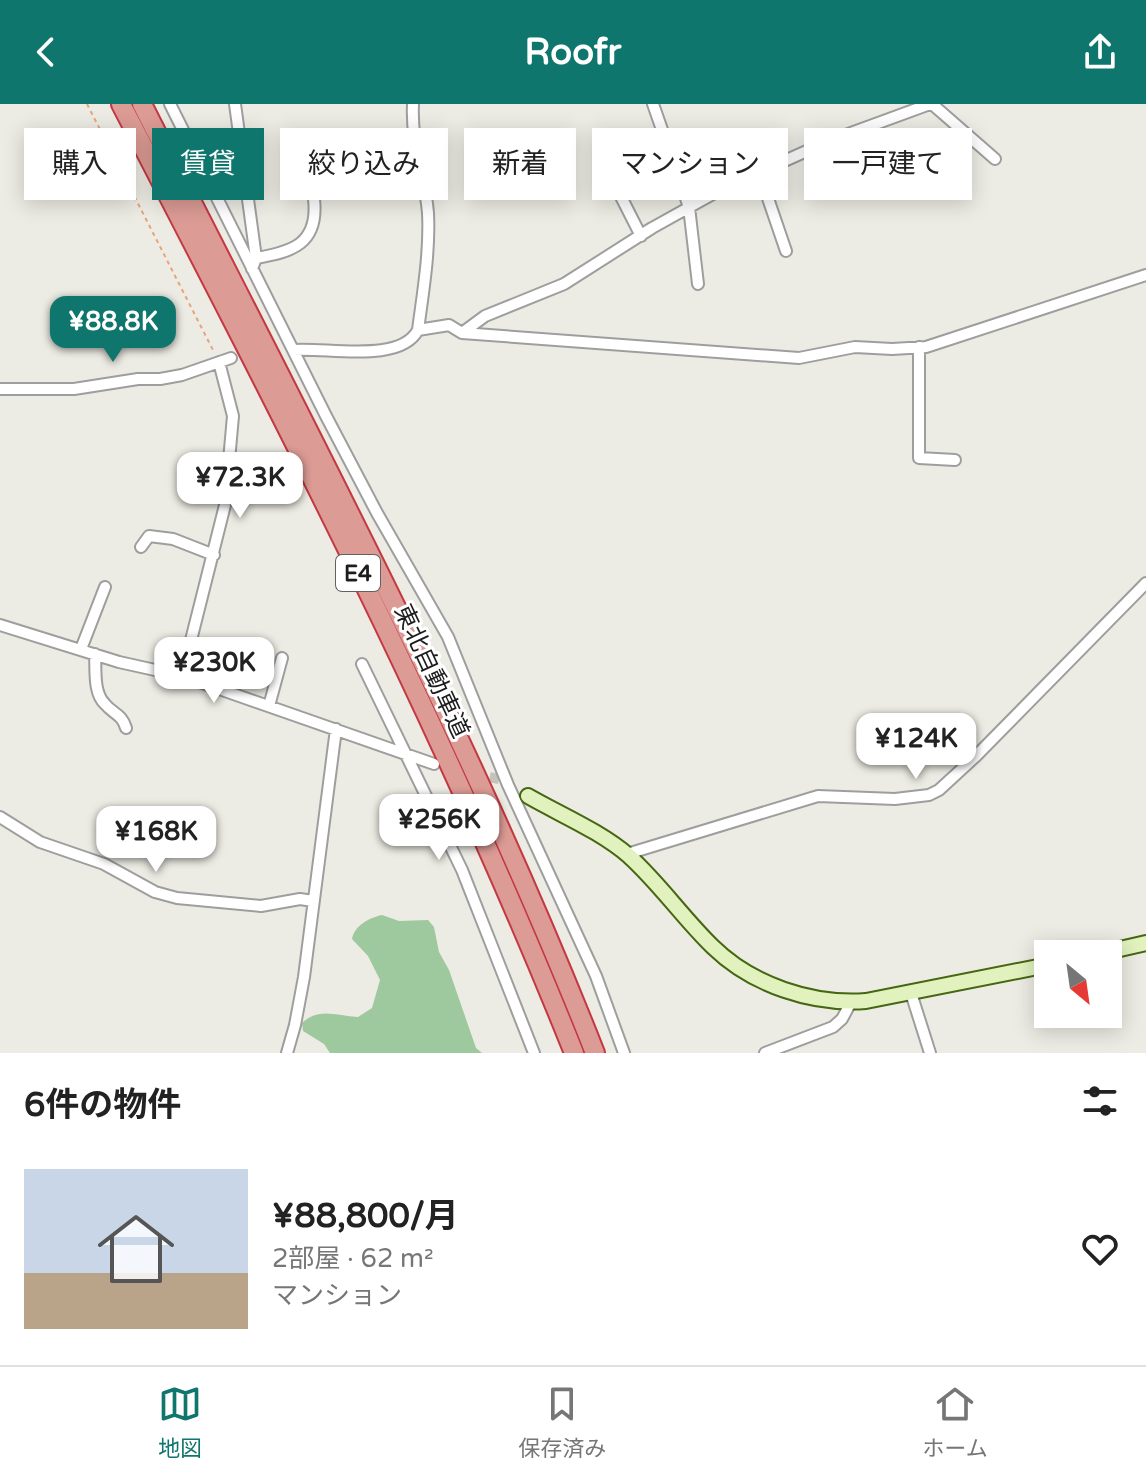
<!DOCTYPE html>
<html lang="ja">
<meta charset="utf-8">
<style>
body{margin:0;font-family:"Varela Round","Noto Sans JP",sans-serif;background:#f6f6f6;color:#222;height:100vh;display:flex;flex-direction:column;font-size:30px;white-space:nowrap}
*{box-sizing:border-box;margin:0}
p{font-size:26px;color:#767676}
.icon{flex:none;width:44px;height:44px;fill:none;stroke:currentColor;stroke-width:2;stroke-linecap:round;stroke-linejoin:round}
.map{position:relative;height:949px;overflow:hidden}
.sheet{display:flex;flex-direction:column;background:#fff;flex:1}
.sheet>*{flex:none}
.guide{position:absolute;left:24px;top:24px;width:1098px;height:72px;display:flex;gap:16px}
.needle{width:52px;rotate:151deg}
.controls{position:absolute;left:1034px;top:836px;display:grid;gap:16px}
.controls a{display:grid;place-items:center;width:88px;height:88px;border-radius:0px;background:#fff;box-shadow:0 4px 20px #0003;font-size:40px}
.price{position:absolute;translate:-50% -68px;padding:0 18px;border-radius:16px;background:#fff;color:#222;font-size:26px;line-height:52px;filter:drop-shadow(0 2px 4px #0008)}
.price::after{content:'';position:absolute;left:50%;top:48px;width:24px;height:18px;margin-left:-12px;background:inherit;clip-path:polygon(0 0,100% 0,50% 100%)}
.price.selected{background:#0f766e;color:#fff}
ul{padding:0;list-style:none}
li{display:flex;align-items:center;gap:24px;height:200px;padding:0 24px}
li span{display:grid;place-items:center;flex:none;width:224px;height:160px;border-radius:0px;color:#555}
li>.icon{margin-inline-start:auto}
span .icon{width:96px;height:96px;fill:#fffc;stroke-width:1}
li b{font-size:34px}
h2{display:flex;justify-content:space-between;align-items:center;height:96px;padding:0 24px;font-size:34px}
.pill{padding:0 28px;border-radius:0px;background:#fff;box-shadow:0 4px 20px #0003;font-size:28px;line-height:72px}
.pill.selected{background:#0f766e;color:#fff}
header{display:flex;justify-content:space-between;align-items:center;height:104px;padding:0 24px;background:#0f766e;color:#fff;font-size:36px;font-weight:700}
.dock{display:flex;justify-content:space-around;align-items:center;height:112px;border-top:2px solid #e0e0e0;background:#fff;font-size:22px;color:#767676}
.dock a{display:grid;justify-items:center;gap:4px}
.dock .selected{color:#0f766e}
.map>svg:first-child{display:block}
</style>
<header><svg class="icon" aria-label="back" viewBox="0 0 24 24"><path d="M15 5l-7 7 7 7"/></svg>Roofr<svg class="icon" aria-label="share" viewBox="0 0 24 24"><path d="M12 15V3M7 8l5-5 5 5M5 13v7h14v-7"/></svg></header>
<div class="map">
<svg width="1146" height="949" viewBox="0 0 1146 949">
<rect width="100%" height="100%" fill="#edece4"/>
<path fill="#9ec89e" d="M 382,811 L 399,817 L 428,816 L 434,823 L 439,848 L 449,866 L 476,944 L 482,949 L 330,949 L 324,940 L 303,927 L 302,919 C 319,903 337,912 358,913 L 372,904 L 380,876 L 368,852 L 352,835 C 355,821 369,814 382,811 Z"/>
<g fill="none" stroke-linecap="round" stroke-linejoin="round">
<path stroke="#c3c3bc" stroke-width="10" stroke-dasharray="10 5" stroke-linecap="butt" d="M 475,670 L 499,675"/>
<defs>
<path id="street" d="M 170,0 L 326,312 L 377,409 L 448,533 L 508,681 L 596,872 L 624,949
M 235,0 L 256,154 L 252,165
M 653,0 L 689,103 L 698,180
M 932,0 L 995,55
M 759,68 L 786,147
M 610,71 L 641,132
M 256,154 C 292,148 319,140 314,95
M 418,226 L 449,221 L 462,229 L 485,212 L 564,180 L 652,124 L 722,85 L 829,37 L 930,0
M 462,229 L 799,254 L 855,243 L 892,245 L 926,243 L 1146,171
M 919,243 L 919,354 L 955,356
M 293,246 C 327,243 400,260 418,226 C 423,188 430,148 428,109 C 425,71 411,42 413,0
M 0,285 L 74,285 L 138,275 L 160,275 L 182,271 L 231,254
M 141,443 L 149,432 L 173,435 L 214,451
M 0,521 L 119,558 L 182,572 L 434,660
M 81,545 L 105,483
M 95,550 C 96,565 93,589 105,600 C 113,610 122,610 126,624
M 362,560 L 462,766 L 534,949
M 182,572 L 225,401 L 233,312 L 219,258
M 269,602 L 282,554
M 0,713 L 40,738 L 104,760 L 155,788 L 177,794 L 261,802 L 300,795 L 313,797
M 627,750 L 818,692 L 895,695 L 929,691 L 939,686 L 976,652 L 1146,479
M 911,889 L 930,949
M 287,949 L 295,921 L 304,873 L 336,625
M 765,949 L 833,923 L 842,915 L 851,898"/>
<path id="secondary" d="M 528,692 C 561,711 600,727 629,752 C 660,780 683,814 713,843 C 752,881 812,901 866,897 L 1048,861
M 1098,850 L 1146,839"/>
<path id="highway" d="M 121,0 C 282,311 444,624 574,949
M 142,0 C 300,313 466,622 595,949"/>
</defs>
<use href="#street" stroke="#9e9e9e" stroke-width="14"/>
<use href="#secondary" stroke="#466711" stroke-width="18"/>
<use href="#highway" stroke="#c43842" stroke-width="22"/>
<path stroke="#e9a379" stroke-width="2" stroke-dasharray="4 4" stroke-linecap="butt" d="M 87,0 L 214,248"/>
<use href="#street" stroke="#fff" stroke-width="10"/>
<use href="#secondary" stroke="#e1f2be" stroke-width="14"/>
<use href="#highway" stroke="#dc9b94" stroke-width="18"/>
</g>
<g text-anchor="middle" stroke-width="6" stroke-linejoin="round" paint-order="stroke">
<rect fill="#fff" stroke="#616161" stroke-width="2" x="336" y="451" width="44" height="36" rx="6"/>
<g font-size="22" font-weight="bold" fill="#1d1d1d">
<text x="358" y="477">E4</text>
</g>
<g font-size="24" fill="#1d1d1d" stroke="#fff">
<text transform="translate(432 567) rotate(65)" y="8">東北自動車道</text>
</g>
</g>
</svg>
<div class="controls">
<a><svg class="needle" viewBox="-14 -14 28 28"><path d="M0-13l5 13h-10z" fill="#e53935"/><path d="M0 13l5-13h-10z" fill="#767676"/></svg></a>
</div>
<b class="price selected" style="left:113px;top:260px">¥88.8K</b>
<b class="price" style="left:240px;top:416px">¥72.3K</b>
<b class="price" style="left:214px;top:601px">¥230K</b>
<b class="price" style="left:916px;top:677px">¥124K</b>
<b class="price" style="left:439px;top:758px">¥256K</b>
<b class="price" style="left:156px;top:770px">¥168K</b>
<div class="guide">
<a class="pill">購入</a>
<a class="pill selected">賃貸</a>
<a class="pill">絞り込み</a>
<a class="pill">新着</a>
<a class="pill">マンション</a>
<a class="pill">一戸建て</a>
</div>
</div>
<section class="sheet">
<h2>6件の物件<svg class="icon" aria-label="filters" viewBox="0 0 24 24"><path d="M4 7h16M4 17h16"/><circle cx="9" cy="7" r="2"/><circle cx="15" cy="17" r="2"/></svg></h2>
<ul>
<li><span style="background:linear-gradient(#c9d6e8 65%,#b9a48a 0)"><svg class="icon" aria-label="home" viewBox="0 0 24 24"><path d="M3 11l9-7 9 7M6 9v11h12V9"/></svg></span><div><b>¥88,800/月</b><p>2部屋 · 62 m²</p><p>マンション</p></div><svg class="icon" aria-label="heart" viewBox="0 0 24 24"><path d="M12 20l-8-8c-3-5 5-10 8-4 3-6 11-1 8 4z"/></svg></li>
</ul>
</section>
<nav class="dock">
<a class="selected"><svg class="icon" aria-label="map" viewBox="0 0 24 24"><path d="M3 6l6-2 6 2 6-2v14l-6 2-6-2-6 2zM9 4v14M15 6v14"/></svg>地図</a>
<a><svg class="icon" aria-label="saved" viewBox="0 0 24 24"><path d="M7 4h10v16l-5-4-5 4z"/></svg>保存済み</a>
<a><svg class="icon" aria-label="home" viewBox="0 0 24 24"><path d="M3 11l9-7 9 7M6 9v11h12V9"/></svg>ホーム</a>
</nav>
